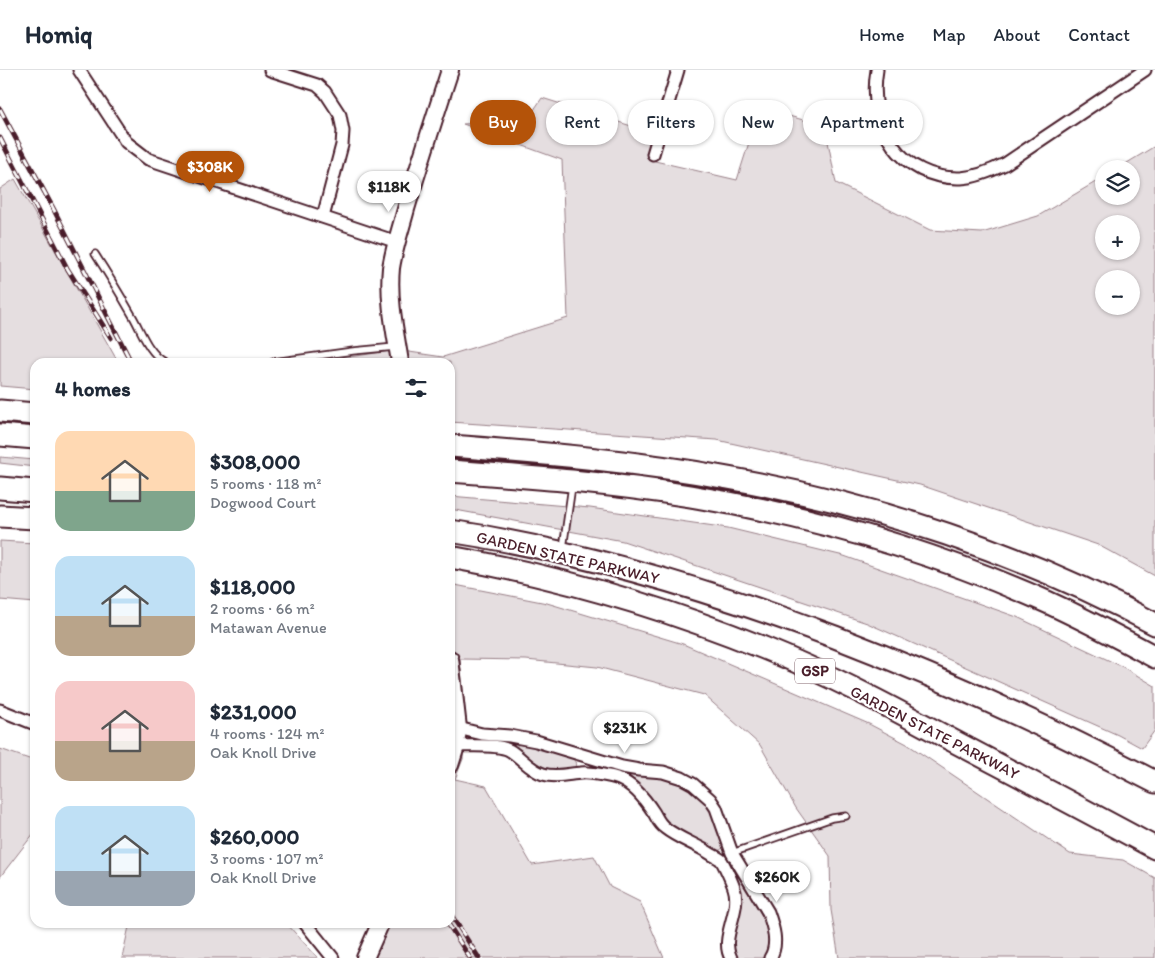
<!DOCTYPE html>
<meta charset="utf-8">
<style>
body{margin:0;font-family:Itim,sans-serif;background:#f6f6f7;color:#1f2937;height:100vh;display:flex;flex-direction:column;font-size:19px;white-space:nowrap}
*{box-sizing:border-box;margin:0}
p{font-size:16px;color:#747a83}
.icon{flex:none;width:28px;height:28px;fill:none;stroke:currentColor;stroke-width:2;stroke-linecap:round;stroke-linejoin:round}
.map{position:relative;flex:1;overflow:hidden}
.sheet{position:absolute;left:30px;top:288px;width:425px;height:570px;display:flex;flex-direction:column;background:#fff;border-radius:15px;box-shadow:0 1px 4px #0004}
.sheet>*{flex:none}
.top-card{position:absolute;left:470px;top:30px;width:475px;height:45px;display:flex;gap:10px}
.controls{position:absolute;left:1095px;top:90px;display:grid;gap:10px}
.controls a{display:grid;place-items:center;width:45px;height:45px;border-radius:50%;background:#fff;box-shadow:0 1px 4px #0004;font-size:25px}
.price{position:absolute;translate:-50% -42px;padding:0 11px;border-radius:18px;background:#fff;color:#222;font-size:16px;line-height:32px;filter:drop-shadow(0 1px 2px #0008)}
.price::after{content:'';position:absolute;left:50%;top:30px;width:15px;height:11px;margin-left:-8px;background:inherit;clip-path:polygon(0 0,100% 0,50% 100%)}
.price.active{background:#b45309;color:#fff}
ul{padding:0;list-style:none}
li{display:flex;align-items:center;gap:15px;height:125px;padding:0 25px}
li span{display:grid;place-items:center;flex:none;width:140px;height:100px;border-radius:15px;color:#555}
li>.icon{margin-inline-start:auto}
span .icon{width:60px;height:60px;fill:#fffc;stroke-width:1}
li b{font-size:21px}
h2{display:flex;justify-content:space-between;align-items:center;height:60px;padding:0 25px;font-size:21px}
.chip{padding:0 18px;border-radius:22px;background:#fff;box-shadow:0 1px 4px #0004;font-size:18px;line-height:45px}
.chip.active{background:#b45309;color:#fff}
header{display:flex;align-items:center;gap:30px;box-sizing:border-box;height:70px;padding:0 25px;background:#fff;border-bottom:1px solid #e0e1e3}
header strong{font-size:24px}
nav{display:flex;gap:28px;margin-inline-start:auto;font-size:18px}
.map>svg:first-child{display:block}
</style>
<header>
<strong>Homiq</strong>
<nav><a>Home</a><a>Map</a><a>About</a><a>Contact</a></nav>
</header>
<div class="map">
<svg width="1155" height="888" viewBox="0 0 1155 888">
<rect width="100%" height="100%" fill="#fff"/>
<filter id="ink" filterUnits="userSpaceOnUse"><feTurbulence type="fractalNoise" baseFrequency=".02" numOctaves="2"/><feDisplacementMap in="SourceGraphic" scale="10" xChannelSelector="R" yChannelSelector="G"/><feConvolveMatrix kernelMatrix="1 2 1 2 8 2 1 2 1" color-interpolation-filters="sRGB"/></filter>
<g filter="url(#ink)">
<path fill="#e5dee0" stroke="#987e86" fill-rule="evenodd" d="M 542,28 L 660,65 L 655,91 L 737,110 L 760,38 L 825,56 L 836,113 L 930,160 L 982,163 L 1038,146 L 1104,107 L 1104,126 L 1131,126 L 1131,99 L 1117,99 L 1155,76 L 1155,506 L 1098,475 L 920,415 L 717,370 L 450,352 L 450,292 L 316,292 L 396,280 L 443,287 L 568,248 L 562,90 L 463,54 L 527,50 ZM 1104,154 L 1131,154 L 1131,181 L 1104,181 ZM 1104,209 L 1131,209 L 1131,236 L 1104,236 Z
M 15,109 L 118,292 L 35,292 L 35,319 L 0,316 L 0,119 Z
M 0,387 L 35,390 L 35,397 L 0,393 Z
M 450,426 L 590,438 L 728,458 L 844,486 L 1017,547 L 1123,597 L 1155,616 L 1155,660 L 1142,678 L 1118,665 L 867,553 L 623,471 L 450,439 Z
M 0,471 L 35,473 L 35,533 L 0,530 Z
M 450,514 L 547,533 L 683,574 L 869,654 L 907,674 L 1070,784 L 1123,790 L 1155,808 L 1155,888 L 839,888 L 831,840 L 830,786 L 796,738 L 760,675 L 704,625 L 597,597 L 526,590 L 460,589 L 466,651 L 463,689 L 455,709 L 486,716 L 532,795 L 594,786 L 610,817 L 640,832 L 664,888 L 368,888 L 379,853 L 450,852 Z
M 519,673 L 523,673 L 571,687 C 576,691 578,696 572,700 L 545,701 L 519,682 L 517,678 L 517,675 Z
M 0,679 L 35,691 L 35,763 L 34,763 L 0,807 Z
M 594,693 L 663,706 L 688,716 L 706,733 L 711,741 L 724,776 L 723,778 C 720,780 720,781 716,780 C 711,778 707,774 702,772 C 692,767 679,765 670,758 C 660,750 655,732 645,722 L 590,699 L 591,694 Z
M 732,800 L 734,800 C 745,816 771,854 770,873 C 770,878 767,884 765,888 L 735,888 C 727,871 739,858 740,842 C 741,828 736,814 732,800 Z
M 130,852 L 286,853 L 318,888 L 122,888 Z"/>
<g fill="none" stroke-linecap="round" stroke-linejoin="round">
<defs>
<path id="lane" d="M 95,184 C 108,204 120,224 132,245 C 141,260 148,283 165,292
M 273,292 L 353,281 L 395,277
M 563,478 L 572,416
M 732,783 L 832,748 L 846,746"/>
<path id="street" d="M 79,0 L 126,72 L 148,89 L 397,172
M 270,0 L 317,15 L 325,22 L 340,45 L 343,61 L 342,75 L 323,147
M 877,0 C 867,55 901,110 961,108 C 977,107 991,101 1005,94 L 1145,0
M 653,84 L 678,0
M 0,640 L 35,654
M 458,658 L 482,664 L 510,666 L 536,671 L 622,697 L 639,700 L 663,702 L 682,708 L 693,714 L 710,729 L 716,738 L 732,783 L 768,842 C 773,856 779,874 770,888
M 456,676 C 470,676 498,674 509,680 C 521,687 530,700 543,704 C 556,708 568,704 581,703 C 589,702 612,706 619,709 C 634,715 645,729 654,743 C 657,748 659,754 665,758 C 679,769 696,774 711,784 C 714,786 719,788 721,790 C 724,794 732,812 734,818 C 742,841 719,868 731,888
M 304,852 L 333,888"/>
<path id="secondary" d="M 400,292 C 395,261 388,229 391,198 C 394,178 401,158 406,139 C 420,92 435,46 450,0
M 450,589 L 458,658 L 456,676 L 450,695
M 365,888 L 381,852"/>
<path id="highway" d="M 0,341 L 35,344
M 0,365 L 35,368
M 450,376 C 543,383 636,391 728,408 C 875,434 1022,483 1155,554
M 450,401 C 530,407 611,413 690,426 C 812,446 934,482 1047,532 C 1084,549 1120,568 1155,587
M 0,418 L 35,421
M 0,446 L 35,448
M 450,461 C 582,481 710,520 835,567 C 944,609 1051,658 1155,712
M 450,487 C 557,506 663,537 764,578 C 826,603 885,634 944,666 C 1014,703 1085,740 1155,778"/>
</defs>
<use href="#lane" stroke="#4a1f2b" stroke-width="9"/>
<use href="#street" stroke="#4a1f2b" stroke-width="15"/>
<use href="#secondary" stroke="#4a1f2b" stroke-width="20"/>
<use href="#highway" stroke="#4a1f2b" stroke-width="25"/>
<use href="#lane" stroke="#fff" stroke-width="5.5"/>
<use href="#street" stroke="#fff" stroke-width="11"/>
<use href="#secondary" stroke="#fff" stroke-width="16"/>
<use href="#highway" stroke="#fff" stroke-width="21"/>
<defs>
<path id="rail" d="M 0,39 L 54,140 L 131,292
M 0,68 L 67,198 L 111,268
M 450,843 L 479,888
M 447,852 L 470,888"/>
</defs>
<use href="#rail" stroke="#4a1f2b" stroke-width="5"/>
<use href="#rail" stroke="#fff" stroke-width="3" stroke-dasharray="9" stroke-linecap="butt"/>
</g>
</g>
<g text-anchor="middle" stroke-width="4.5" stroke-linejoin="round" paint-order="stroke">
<rect fill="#fff" stroke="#80626b" stroke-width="1" x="795" y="588.5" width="40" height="25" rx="4"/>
<g font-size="15" font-weight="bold" fill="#4a1f2b">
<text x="815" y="606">GSP</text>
</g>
<g font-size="16" fill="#4a1f2b" stroke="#fff">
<text transform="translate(568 487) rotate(13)" y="6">GARDEN STATE PARKWAY</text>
<text transform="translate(935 662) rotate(27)" y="6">GARDEN STATE PARKWAY</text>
</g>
</g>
</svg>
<div class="controls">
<a><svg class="icon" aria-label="layers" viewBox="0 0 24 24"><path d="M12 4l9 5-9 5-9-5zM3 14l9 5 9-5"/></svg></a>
<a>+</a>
<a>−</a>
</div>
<b class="price active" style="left:210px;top:123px">$308K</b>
<b class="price" style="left:389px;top:143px">$118K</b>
<b class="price" style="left:625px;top:684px">$231K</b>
<b class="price" style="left:777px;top:833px">$260K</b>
<div class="top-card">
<a class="chip active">Buy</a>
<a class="chip">Rent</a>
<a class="chip">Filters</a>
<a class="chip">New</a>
<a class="chip">Apartment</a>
</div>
<section class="sheet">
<h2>4 homes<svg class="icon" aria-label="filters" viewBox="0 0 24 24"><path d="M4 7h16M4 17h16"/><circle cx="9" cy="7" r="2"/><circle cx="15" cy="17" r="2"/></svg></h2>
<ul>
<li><span style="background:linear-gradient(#ffd9b3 60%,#7fa58c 0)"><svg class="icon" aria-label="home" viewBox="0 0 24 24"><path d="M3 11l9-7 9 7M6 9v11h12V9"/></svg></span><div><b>$308,000</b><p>5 rooms · 118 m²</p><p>Dogwood Court</p></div></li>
<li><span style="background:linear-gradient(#bfe0f5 60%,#b9a48a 0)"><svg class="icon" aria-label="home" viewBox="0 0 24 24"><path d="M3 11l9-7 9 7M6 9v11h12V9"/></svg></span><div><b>$118,000</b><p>2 rooms · 66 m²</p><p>Matawan Avenue</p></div></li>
<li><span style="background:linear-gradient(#f6c9c9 60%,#b9a48a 0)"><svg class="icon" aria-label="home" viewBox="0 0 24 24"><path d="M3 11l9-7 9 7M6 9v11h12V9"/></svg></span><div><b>$231,000</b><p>4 rooms · 124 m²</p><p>Oak Knoll Drive</p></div></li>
<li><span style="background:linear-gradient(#bfe0f5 65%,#9aa5b1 0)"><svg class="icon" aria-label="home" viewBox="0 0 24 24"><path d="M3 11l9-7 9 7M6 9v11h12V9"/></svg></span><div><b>$260,000</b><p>3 rooms · 107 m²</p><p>Oak Knoll Drive</p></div></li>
</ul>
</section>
</div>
